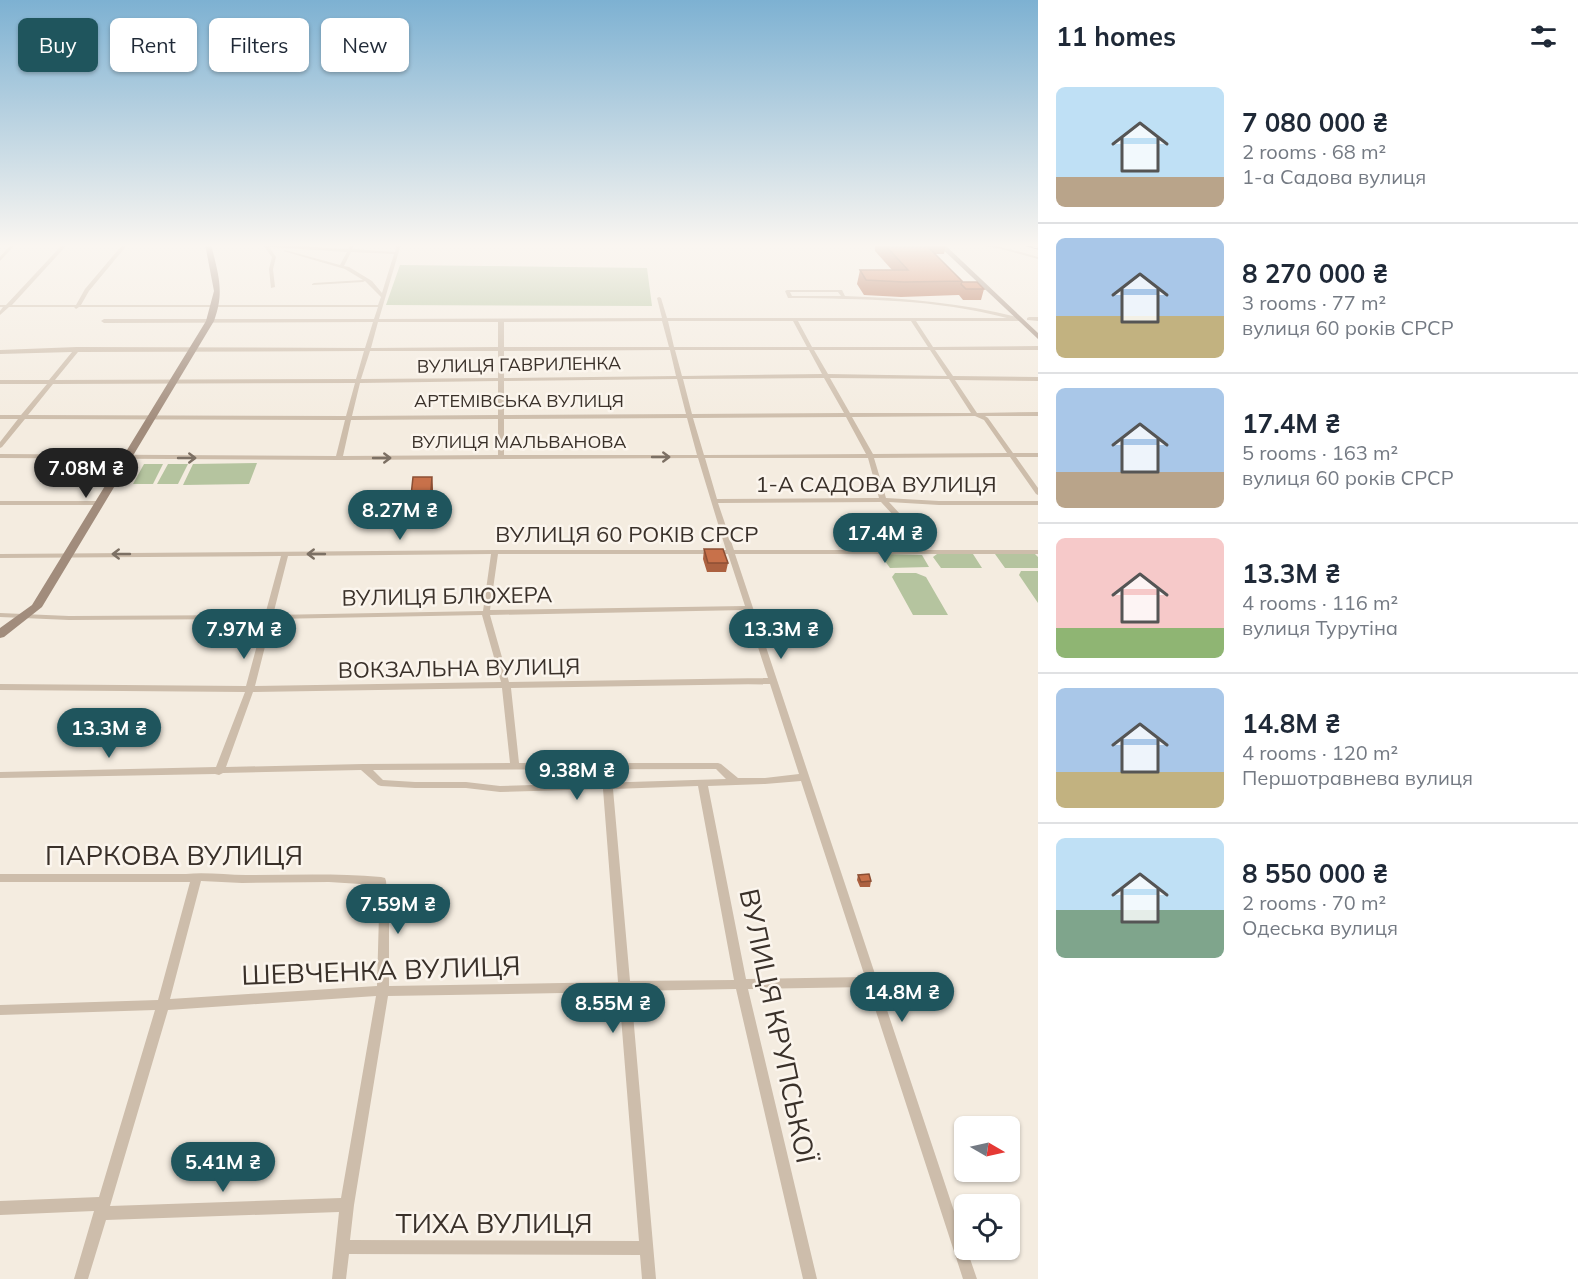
<!DOCTYPE html>
<meta charset="utf-8">
<style>
body{margin:0;font-family:Mulish,sans-serif;background:#f6f6f7;color:#1f2937;height:100vh;display:flex;flex-direction:column;font-size:22px;white-space:nowrap}
*{box-sizing:border-box;margin:0}
p{font-size:20px;color:#747a83}
.icon{flex:none;width:33px;height:33px;fill:none;stroke:currentColor;stroke-width:2;stroke-linecap:round;stroke-linejoin:round}
.map{position:relative;flex:1;overflow:hidden}
.details{display:flex;flex-direction:column;background:#fff;width:540px}
.details>*{flex:none}
.top-card{position:absolute;left:18px;top:18px;width:570px;height:54px;display:flex;gap:12px}
.needle{width:39px;rotate:99deg}
.buttons{position:absolute;left:954px;top:1116px;display:grid;gap:12px}
.buttons a{display:grid;place-items:center;width:66px;height:66px;border-radius:9px;background:#fff;box-shadow:0 2px 4px #0004;font-size:30px}
.price{position:absolute;translate:-50% -51px;padding:0 14px;border-radius:21px;background:#1f555d;color:#fff;font-size:20px;line-height:39px;filter:drop-shadow(0 2px 3px #0008)}
.price::after{content:'';position:absolute;left:50%;top:36px;width:18px;height:14px;margin-left:-9px;background:inherit;clip-path:polygon(0 0,100% 0,50% 100%)}
.price.active{background:#222;color:#fff}
ul{padding:0;list-style:none}
li{display:flex;align-items:center;gap:18px;height:150px;padding:0 18px}
li+li{border-top:2px solid #e0e1e3}
li span{display:grid;place-items:center;flex:none;width:168px;height:120px;border-radius:9px;color:#555}
li>.icon{margin-inline-start:auto}
span .icon{width:72px;height:72px;fill:#fffc;stroke-width:1}
li b{font-size:26px}
h2{display:flex;justify-content:space-between;align-items:center;height:72px;padding:0 18px;font-size:26px}
.pill{padding:0 21px;border-radius:9px;background:#fff;box-shadow:0 2px 4px #0004;font-size:21px;line-height:54px}
.pill.active{background:#1f555d;color:#fff}
main{display:flex;flex:1;min-height:0}
.map>svg:first-child{display:block}
</style>
<main>
<div class="map">
<svg width="1038" height="1279" viewBox="0 0 1038 1279">
<rect width="100%" height="100%" fill="#f4ece0"/>
<path fill="#b5c49f" d="M 400,265 L 647,268 L 652,306 L 386,305 Z
M 257,463 L 249,484 L 183,485 L 193,464 Z
M 144,464 L 163,464 L 153,484 L 133,484 Z
M 168,464 L 188,464 L 178,484 L 157,484 Z
M 886,554 L 922,555 L 929,567 L 890,568 L 882,557 Z
M 937,554 L 973,554 L 982,568 L 941,568 L 933,557 Z
M 995,554 L 1035,554 L 1038,557 L 1038,568 L 1005,568 Z
M 1021,571 L 1038,571 L 1038,603 L 1019,575 Z
M 895,573 L 916,573 L 926,577 L 948,615 L 913,615 L 892,577 Z"/>
<g fill="none" stroke-linecap="round" stroke-linejoin="round">
<path fill="#cdbdab" fill-rule="evenodd" d="M 11,244 L 16,244 L 0,261 L 0,257 Z
M 54,244 L 85,244 L 67,245 L 12,305 L 76,305 L 85,289 L 123,244 L 128,244 L 89,291 L 81,305 L 378,305 L 381,297 L 365,281 L 363,282 L 312,285 L 312,284 L 314,283 L 363,280 L 345,269 L 283,251 L 285,250 L 340,265 L 347,252 L 269,247 L 276,257 L 273,269 L 275,287 L 271,288 L 269,269 L 272,257 L 262,244 L 348,249 L 351,244 L 355,244 L 352,249 L 395,252 L 397,244 L 401,244 L 379,319 L 662,318 L 657,298 L 659,297 L 661,298 L 667,318 L 1007,318 C 936,299 863,299 790,298 L 788,298 L 785,291 L 787,290 L 842,290 L 845,296 C 905,298 963,303 1021,318 L 1021,320 L 1019,321 L 916,321 L 933,347 L 1038,346 L 1038,350 L 935,350 L 953,376 L 1038,377 L 1038,381 L 955,380 L 977,413 L 1038,412 L 1038,416 L 985,416 L 988,418 L 1013,453 L 1038,453 L 1038,457 L 1016,457 L 1038,488 L 1038,495 L 1036,494 L 1010,457 L 874,458 L 886,498 L 939,501 L 1038,501 L 1038,505 L 939,505 L 889,502 L 912,527 L 918,550 L 1038,550 L 1038,554 L 735,554 L 964,1241 L 964,1250 L 967,1250 L 977,1279 L 963,1279 L 868,987 L 748,989 L 817,1279 L 803,1279 L 736,989 L 631,991 L 656,1279 L 642,1279 L 640,1255 L 349,1254 L 346,1279 L 332,1279 L 339,1212 L 106,1220 L 88,1279 L 74,1279 L 94,1211 L 0,1215 L 0,1201 L 99,1197 L 155,1010 L 0,1015 L 0,1005 L 158,1000 L 190,882 L 0,882 L 0,874 L 186,874 C 206,872 226,875 246,875 C 291,875 336,873 381,877 L 385,878 L 386,881 L 389,914 L 389,986 L 618,982 L 603,789 L 500,792 L 466,788 L 415,788 L 381,786 L 378,785 L 361,770 L 223,773 L 219,775 L 215,774 L 0,778 L 0,772 L 216,767 L 245,692 L 0,690 L 0,684 L 246,686 L 264,619 L 69,620 L 0,617 L 0,613 L 69,616 L 265,615 L 281,556 L 0,558 L 0,554 L 495,550 L 726,550 L 698,458 L 339,460 L 0,458 L 0,454 L 336,456 L 345,420 L 25,419 L 2,447 L 0,448 L 0,442 L 18,419 L 0,419 L 0,415 L 21,415 L 47,384 L 0,384 L 0,380 L 49,380 L 72,352 L 0,354 L 0,350 L 77,347 L 365,348 L 373,322 L 104,323 L 101,321 L 104,319 L 374,319 L 378,307 L 79,307 L 76,309 L 74,307 L 9,307 L 0,315 L 0,311 L 3,307 L 0,307 L 0,305 L 6,305 L 62,245 ZM 351,252 L 394,254 L 382,293 L 372,281 L 349,267 L 344,266 ZM 790,292 L 838,292 L 841,296 L 792,296 ZM 662,321 L 669,347 L 504,347 L 504,322 ZM 668,321 L 793,321 L 807,347 L 674,347 ZM 798,321 L 911,321 L 928,347 L 812,347 ZM 378,322 L 498,322 L 498,347 L 371,348 ZM 670,350 L 676,376 L 504,378 L 504,351 ZM 675,350 L 809,350 L 822,374 L 682,376 ZM 814,350 L 930,350 L 947,376 L 828,374 ZM 364,351 L 356,379 L 55,380 L 78,352 ZM 370,351 L 498,351 L 498,378 L 361,379 ZM 824,378 L 844,413 L 692,414 L 683,379 ZM 830,378 L 949,379 L 971,413 L 850,413 ZM 677,379 L 686,414 L 504,415 L 504,381 ZM 498,381 L 498,415 L 352,416 L 360,383 ZM 355,383 L 346,416 L 28,415 L 53,384 ZM 975,416 L 984,420 L 1007,453 L 873,454 L 852,417 ZM 846,417 L 866,454 L 704,455 L 693,418 ZM 687,418 L 697,455 L 504,455 L 504,419 ZM 498,419 L 498,455 L 343,456 L 351,420 ZM 705,458 L 868,458 L 879,498 L 717,499 ZM 881,502 L 905,528 L 911,550 L 734,550 L 718,503 ZM 491,554 L 483,611 L 273,615 L 288,556 ZM 498,554 L 728,554 L 745,606 L 490,610 ZM 746,610 L 768,678 L 509,682 L 490,615 ZM 482,615 L 501,682 L 255,686 L 272,619 ZM 770,684 L 799,774 L 765,778 L 738,778 L 721,764 L 718,763 L 519,763 L 511,688 ZM 502,688 L 510,763 L 363,764 L 226,767 L 253,692 ZM 716,769 L 726,779 L 500,786 L 466,782 L 415,782 L 383,780 L 373,770 ZM 801,781 L 865,977 L 746,979 L 708,786 L 765,784 ZM 698,786 L 734,980 L 630,981 L 613,789 ZM 201,881 L 242,883 L 329,882 L 376,885 L 379,914 L 377,986 L 170,999 ZM 619,992 L 639,1241 L 350,1240 L 354,1205 L 388,996 ZM 376,996 L 341,1198 L 110,1206 L 168,1010 Z
M 973,244 C 996,244 1016,251 1038,257 L 1038,259 L 1001,249 Z
M 1029,317 L 1038,317 L 1038,321 L 1027,320 L 1027,318 Z
M 0,501 L 100,501 L 103,503 L 100,505 L 0,505 Z"/>
<path fill="#a18c7c" fill-rule="evenodd" d="M 205,244 L 211,244 C 218,274 225,291 214,321 L 42,607 L 4,637 L 0,638 L 0,628 L 32,605 L 206,321 L 214,291 Z
M 937,244 L 944,244 L 1038,333 L 1038,339 Z"/>
<defs>
<path id="rail" d="M 1023,244 L 1038,248"/>
</defs>
<use href="#rail" stroke="#3a312a" stroke-width="3"/>
<use href="#rail" stroke="#fbf5ed" stroke-width="1.5" stroke-dasharray="5" stroke-linecap="butt"/>
</g>
<path fill="#ac6140" d="M 875,244 L 946,244 L 944,254 L 934,254 L 962,282 L 984,289 L 981,300 L 963,300 L 959,295 L 958,295 L 901,297 L 864,295 L 857,284 L 860,270 L 892,270 L 875,251 Z
M 432,477 L 433,490 L 431,517 L 389,518 L 388,504 L 411,496 Z
M 704,549 L 728,563 L 726,572 L 707,572 L 703,559 Z
M 858,875 L 871,881 L 870,887 L 860,887 L 857,880 Z"/>
<path fill="#8c4f34" d="M 432,477 L 433,490 L 431,517 L 430,503 Z"/>
<path fill="#c8714a" stroke="#8c4f34" stroke-width="1.5" d="M 884,244 L 925,244 L 962,281 L 904,282 L 866,280 L 860,270 L 908,270 Z
M 962,282 L 977,282 L 984,289 L 966,289 L 961,284 Z
M 413,477 L 432,477 L 430,503 L 388,504 L 389,496 L 411,496 Z
M 704,549 L 723,549 L 728,563 L 708,563 Z
M 869,874 L 871,881 L 861,882 L 858,875 Z"/>
<defs><path id="oneway-shaft" d="M-6 0H5M1.5-3L5.5 0L1.5 3" fill="none" stroke-width="1.6" stroke-linecap="round" stroke-linejoin="round" transform="scale(1.5)"/></defs>
<g stroke="#7c7064">
<use href="#oneway-shaft" transform="translate(661 457)"/>
<use href="#oneway-shaft" transform="translate(187 458)"/>
<use href="#oneway-shaft" transform="translate(382 458)"/>
<use href="#oneway-shaft" transform="translate(121 554) rotate(180)"/>
<use href="#oneway-shaft" transform="translate(316 554) rotate(-180)"/>
</g>
<linearGradient id="sky" x2="0" y2="1"><stop stop-color="#7db1d2"/><stop offset="0.58" stop-color="#faf6f1"/><stop offset="1" stop-color="#faf6f1" stop-opacity="0"/></linearGradient>
<rect width="1038" height="423" fill="url(#sky)"/>
<g text-anchor="middle" stroke-width="5" stroke-linejoin="round" paint-order="stroke">
<g font-size="18" fill="#3a312a" stroke="#fbf5ed">
<text transform="translate(519 365) rotate(-1)" y="6">ВУЛИЦЯ ГАВРИЛЕНКА</text>
<text x="519" y="407">АРТЕМІВСЬКА ВУЛИЦЯ</text>
<text x="519" y="448">ВУЛИЦЯ МАЛЬВАНОВА</text>
</g>
<g font-size="22" fill="#3a312a" stroke="#fbf5ed">
<text x="876" y="492">1-А САДОВА ВУЛИЦЯ</text>
<text x="627" y="542">ВУЛИЦЯ 60 РОКІВ СРСР</text>
<text transform="translate(447 596) rotate(-1)" y="8">ВУЛИЦЯ БЛЮХЕРА</text>
<text transform="translate(459 668) rotate(-1)" y="8">ВОКЗАЛЬНА ВУЛИЦЯ</text>
</g>
<g font-size="27" fill="#3a312a" stroke="#fbf5ed">
<text x="174" y="865">ПАРКОВА ВУЛИЦЯ</text>
<text transform="translate(381 971) rotate(-2)" y="9">ШЕВЧЕНКА ВУЛИЦЯ</text>
<text transform="translate(777 1026) rotate(78)" y="9">ВУЛИЦЯ КРУПСЬКОЇ</text>
<text x="494" y="1233">ТИХА ВУЛИЦЯ</text>
</g>
</g>
</svg>
<div class="buttons">
<a><svg class="needle" viewBox="-14 -14 28 28"><path d="M0-13l5 13h-10z" fill="#e53935"/><path d="M0 13l5-13h-10z" fill="#747a83"/></svg></a>
<a><svg class="icon" aria-label="locate" viewBox="0 0 24 24"><circle cx="12" cy="12" r="6"/><path d="M12 2v4M12 18v4M2 12h4M18 12h4"/></svg></a>
</div>
<b class="price active" style="left:86px;top:499px">7.08M ₴</b>
<b class="price" style="left:400px;top:541px">8.27M ₴</b>
<b class="price" style="left:885px;top:564px">17.4M ₴</b>
<b class="price" style="left:244px;top:660px">7.97M ₴</b>
<b class="price" style="left:781px;top:660px">13.3M ₴</b>
<b class="price" style="left:109px;top:759px">13.3M ₴</b>
<b class="price" style="left:577px;top:801px">9.38M ₴</b>
<b class="price" style="left:398px;top:935px">7.59M ₴</b>
<b class="price" style="left:902px;top:1023px">14.8M ₴</b>
<b class="price" style="left:613px;top:1034px">8.55M ₴</b>
<b class="price" style="left:223px;top:1193px">5.41M ₴</b>
<div class="top-card">
<a class="pill active">Buy</a>
<a class="pill">Rent</a>
<a class="pill">Filters</a>
<a class="pill">New</a>
</div>
</div>
<section class="details">
<h2>11 homes<svg class="icon" aria-label="filters" viewBox="0 0 24 24"><path d="M4 7h16M4 17h16"/><circle cx="9" cy="7" r="2"/><circle cx="15" cy="17" r="2"/></svg></h2>
<ul>
<li><span style="background:linear-gradient(#bfe0f5 75%,#b9a48a 0)"><svg class="icon" aria-label="home" viewBox="0 0 24 24"><path d="M3 11l9-7 9 7M6 9v11h12V9"/></svg></span><div><b>7 080 000 ₴</b><p>2 rooms · 68 m²</p><p>1-а Садова вулиця</p></div></li>
<li><span style="background:linear-gradient(#a9c7e8 65%,#c2b280 0)"><svg class="icon" aria-label="home" viewBox="0 0 24 24"><path d="M3 11l9-7 9 7M6 9v11h12V9"/></svg></span><div><b>8 270 000 ₴</b><p>3 rooms · 77 m²</p><p>вулиця 60 років СРСР</p></div></li>
<li><span style="background:linear-gradient(#a9c7e8 70%,#b9a48a 0)"><svg class="icon" aria-label="home" viewBox="0 0 24 24"><path d="M3 11l9-7 9 7M6 9v11h12V9"/></svg></span><div><b>17.4M ₴</b><p>5 rooms · 163 m²</p><p>вулиця 60 років СРСР</p></div></li>
<li><span style="background:linear-gradient(#f6c9c9 75%,#8fb573 0)"><svg class="icon" aria-label="home" viewBox="0 0 24 24"><path d="M3 11l9-7 9 7M6 9v11h12V9"/></svg></span><div><b>13.3M ₴</b><p>4 rooms · 116 m²</p><p>вулиця Турутіна</p></div></li>
<li><span style="background:linear-gradient(#a9c7e8 70%,#c2b280 0)"><svg class="icon" aria-label="home" viewBox="0 0 24 24"><path d="M3 11l9-7 9 7M6 9v11h12V9"/></svg></span><div><b>14.8M ₴</b><p>4 rooms · 120 m²</p><p>Першотравнева вулиця</p></div></li>
<li><span style="background:linear-gradient(#bfe0f5 60%,#7fa58c 0)"><svg class="icon" aria-label="home" viewBox="0 0 24 24"><path d="M3 11l9-7 9 7M6 9v11h12V9"/></svg></span><div><b>8 550 000 ₴</b><p>2 rooms · 70 m²</p><p>Одеська вулиця</p></div></li>
</ul>
</section>
</main>
